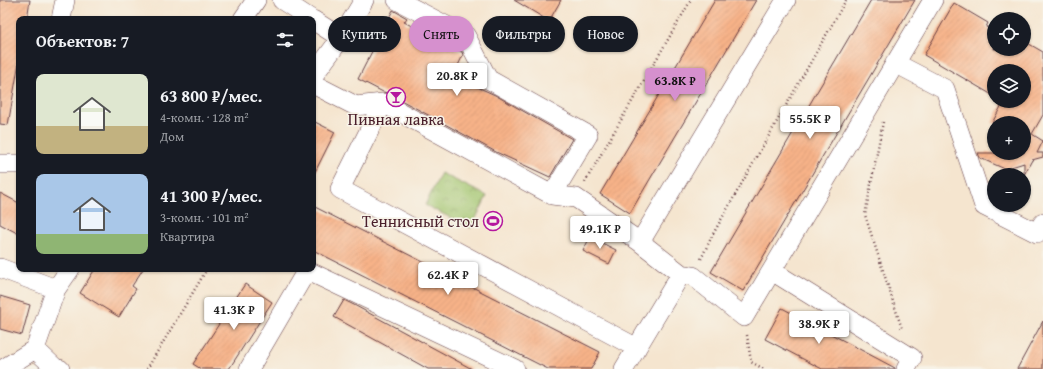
<!DOCTYPE html>
<html lang="ru">
<meta charset="utf-8">
<style>
body{margin:0;font-family:"Gentium Book Plus",serif;background:#242831;color:#f1f3f6;height:100vh;display:flex;flex-direction:column;font-size:15px;white-space:nowrap}
*{box-sizing:border-box;margin:0}
p{font-size:13px;color:#9ea1a6}
.icon{flex:none;width:22px;height:22px;fill:none;stroke:currentColor;stroke-width:2;stroke-linecap:round;stroke-linejoin:round}
.map{position:relative;flex:1;overflow:hidden}
.drawer{position:absolute;left:16px;top:16px;width:300px;height:256px;display:flex;flex-direction:column;background:#171b24;border-radius:8px;box-shadow:0 1px 3px #0004}
.drawer>*{flex:none}
.hud{position:absolute;left:328px;top:16px;width:380px;height:36px;display:flex;gap:8px}
.buttons{position:absolute;left:987px;top:12px;display:grid;gap:8px}
.buttons a{display:grid;place-items:center;width:44px;height:44px;border-radius:50%;background:#171b24;box-shadow:0 1px 3px #0004;font-size:20px}
.price{position:absolute;translate:-50% -34px;padding:0 9px;border-radius:4px;background:#fff;color:#222;font-size:13px;line-height:26px;filter:drop-shadow(0 1px 2px #0008)}
.price::after{content:'';position:absolute;left:50%;top:24px;width:12px;height:9px;margin-left:-6px;background:inherit;clip-path:polygon(0 0,100% 0,50% 100%)}
.price.current{background:#d690ce;color:#111}
ul{padding:0;list-style:none}
li{display:flex;align-items:center;gap:12px;height:100px;padding:0 20px}
li span{display:grid;place-items:center;flex:none;width:112px;height:80px;border-radius:8px;color:#555}
li>.icon{margin-inline-start:auto}
span .icon{width:48px;height:48px;fill:#fffc;stroke-width:1}
li b{font-size:17px}
h2{display:flex;justify-content:space-between;align-items:center;height:48px;padding:0 20px;font-size:17px}
.chip{padding:0 14px;border-radius:18px;background:#171b24;box-shadow:0 1px 3px #0004;font-size:14px;line-height:36px}
.chip.current{background:#d690ce;color:#111}
.map>svg:first-child{display:block}
</style>
<div class="map">
<svg width="1043" height="369" viewBox="0 0 1043 369">
<defs>
<pattern id="park-crowns" width="20" height="18" patternUnits="userSpaceOnUse"><rect width="20" height="18" fill="#a2c56e"/><path d="M2 6a3 3 0 1 1 6 0M12 15a3 3 0 1 1 6 0" fill="none" stroke="#869f5b"/></pattern>
<pattern id="building-hatch" width="6" height="6" patternUnits="userSpaceOnUse"><rect width="6" height="6" fill="#f7b288"/><path d="M-1 1l2-2M0 6l6-6M5 7l2-2" fill="none" stroke="#d59976"/></pattern>
</defs>
<rect width="100%" height="100%" fill="#f7f3e8"/>
<filter id="ink" filterUnits="userSpaceOnUse"><feTurbulence type="fractalNoise" baseFrequency=".025" numOctaves="2"/><feDisplacementMap in="SourceGraphic" scale="8" xChannelSelector="R" yChannelSelector="G"/><feConvolveMatrix kernelMatrix="1 2 1 2 8 2 1 2 1" color-interpolation-filters="sRGB"/></filter>
<filter id="wash" filterUnits="userSpaceOnUse"><feTurbulence type="fractalNoise" baseFrequency=".012" numOctaves="4" result="noise"/><feDisplacementMap in="SourceGraphic" scale="16" xChannelSelector="R" yChannelSelector="G"/><feGaussianBlur stdDeviation="0.9" result="paint"/><feColorMatrix in="noise" values="0 0 0 0 0 0 0 0 0 0 0 0 0 0 0 0 0 1.4 0 .05"/><feComposite in="paint" operator="in"/></filter>
<g filter="url(#wash)">
<rect width="100%" height="100%" fill="#f5e5cf"/>
<path fill="url(#park-crowns)" stroke="#76724c" d="M 441,173 L 487,196 L 471,228 L 425,205 Z"/>
<g id="blocks">
<path fill="url(#building-hatch)" d="M 0,0 L 30,0 L 27,19 L 19,19 L 19,62 L 8,125 L 0,124 Z
M 514,0 L 561,0 L 549,21 Z
M 715,0 L 756,0 L 630,213 L 600,194 Z
M 871,0 L 915,0 L 743,291 L 711,272 Z
M 954,3 L 988,23 L 986,27 L 994,32 L 994,49 L 1024,49 L 1024,41 L 1043,52 L 1043,115 L 1032,134 L 1043,141 L 1037,153 L 1043,153 L 1043,157 L 1032,160 L 1024,175 L 1024,163 L 1005,169 L 980,158 L 978,153 L 1024,153 L 1024,123 L 992,123 L 1004,101 L 1024,101 L 1024,71 L 994,71 L 994,96 L 924,55 Z
M 393,10 L 407,18 L 404,22 L 462,52 L 463,55 L 453,76 L 495,95 L 572,139 L 550,177 L 496,152 L 388,93 L 383,92 L 358,79 Z
M 313,121 L 335,132 L 313,176 Z
M 0,193 L 19,203 L 19,234 L 0,224 Z
M 313,206 L 600,352 L 591,369 L 548,369 L 313,250 Z
M 590,237 L 616,250 L 609,264 L 583,251 Z
M 95,269 L 143,269 L 132,286 L 136,289 L 119,317 L 80,293 Z
M 245,284 L 272,302 L 229,369 L 201,369 L 193,364 Z
M 0,296 L 30,305 L 22,335 L 0,329 Z
M 344,300 L 354,305 L 472,369 L 428,369 L 334,317 Z
M 782,308 L 895,368 L 895,369 L 822,369 L 765,339 Z
M 1043,321 L 1043,369 L 1017,369 Z"/>
</g>
</g>
<g filter="url(#ink)">
<use href="#blocks" fill-opacity="0" stroke="#643d44" stroke-width="1"/>
<g fill="none" stroke-linecap="round" stroke-linejoin="round">
<defs>
<path id="minor" d="M 282,0 L 311,19
M 397,0 L 466,36 L 488,79 L 588,135 L 552,195
M 61,19 L 65,0
M 243,19 L 256,0
M 313,20 L 341,38
M 895,63 L 945,89 L 984,206 L 1037,233 L 1043,223
M 313,76 L 341,38 L 364,0
M 313,84 L 356,106 L 383,103 L 552,195 L 576,198 L 640,242 L 681,274 L 693,276 L 744,317 L 933,0
M 383,103 L 340,189 L 637,348
M 0,164 L 19,164
M 640,242 L 786,0
M 0,268 L 56,289
M 304,269 L 515,369
M 772,271 L 912,358 L 906,369
M 35,349 L 56,289 L 70,269
M 3,369 L 35,349 L 55,368 L 60,369
M 249,369 L 307,270
M 624,369 L 681,274"/>
</defs>
<use href="#minor" stroke="#643d44" stroke-width="20"/>
<path stroke="#643d44" stroke-width="2.5" stroke-dasharray="1 3" stroke-linecap="butt" d="M 883,122 L 865,215 L 902,329
M 585,182 L 691,0
M 701,259 L 713,234 L 846,0
M 747,335 L 751,362 L 764,369
M 147,369 L 207,269"/>
<use href="#minor" stroke="#fff" stroke-width="19"/>
</g>
</g>
<defs>
<symbol id="bar-ring" viewBox="-11 -11 22 22"><circle r="9.5" fill="#f7f3e8" stroke="#b5179e" stroke-width="1.5"/><path d="M-6-5H6L.8 .8V4.5H3.5V6h-7V4.5H-.8V.8Z" fill="#b5179e"/></symbol>
<symbol id="stadium-ring" viewBox="-11 -11 22 22"><circle r="9.5" fill="#f7f3e8" stroke="#b5179e" stroke-width="1.5"/><path d="M0-5a6.5 5 0 1 0 0 10a6.5 5 0 1 0 0-10ZM-3.5-1.8h7v3.6h-7Z" fill="#b5179e"/></symbol>
</defs>
<g fill-rule="evenodd">
<use href="#bar-ring" x="385" y="86" width="22" height="22"/>
<use href="#stadium-ring" x="482" y="210" width="22" height="22"/>
</g>
<g text-anchor="middle" stroke-width="3" stroke-linejoin="round" paint-order="stroke">
<g font-size="16" fill="#4a1f2b" stroke="#f7f3e8">
<text x="396" y="125">Пивная лавка</text>
<text x="479" y="227" text-anchor="end">Теннисный стол</text>
</g>
</g>
</svg>
<div class="buttons">
<a><svg class="icon" aria-label="locate" viewBox="0 0 24 24"><circle cx="12" cy="12" r="6"/><path d="M12 2v4M12 18v4M2 12h4M18 12h4"/></svg></a>
<a><svg class="icon" aria-label="layers" viewBox="0 0 24 24"><path d="M12 4l9 5-9 5-9-5zM3 14l9 5 9-5"/></svg></a>
<a>+</a>
<a>−</a>
</div>
<b class="price" style="left:457px;top:97px">20.8K ₽</b>
<b class="price current" style="left:675px;top:102px">63.8K ₽</b>
<b class="price" style="left:810px;top:140px">55.5K ₽</b>
<b class="price" style="left:600px;top:250px">49.1K ₽</b>
<b class="price" style="left:448px;top:296px">62.4K ₽</b>
<b class="price" style="left:234px;top:331px">41.3K ₽</b>
<b class="price" style="left:819px;top:345px">38.9K ₽</b>
<div class="hud">
<a class="chip">Купить</a>
<a class="chip current">Снять</a>
<a class="chip">Фильтры</a>
<a class="chip">Новое</a>
</div>
<section class="drawer">
<h2>Объектов: 7<svg class="icon" aria-label="filters" viewBox="0 0 24 24"><path d="M4 7h16M4 17h16"/><circle cx="9" cy="7" r="2"/><circle cx="15" cy="17" r="2"/></svg></h2>
<ul>
<li><span style="background:linear-gradient(#dfe7d0 65%,#c2b280 0)"><svg class="icon" aria-label="home" viewBox="0 0 24 24"><path d="M3 11l9-7 9 7M6 9v11h12V9"/></svg></span><div><b>63 800 ₽/мес.</b><p>4-комн. · 128 m²</p><p>Дом</p></div></li>
<li><span style="background:linear-gradient(#a9c7e8 75%,#8fb573 0)"><svg class="icon" aria-label="home" viewBox="0 0 24 24"><path d="M3 11l9-7 9 7M6 9v11h12V9"/></svg></span><div><b>41 300 ₽/мес.</b><p>3-комн. · 101 m²</p><p>Квартира</p></div></li>
</ul>
</section>
</div>
